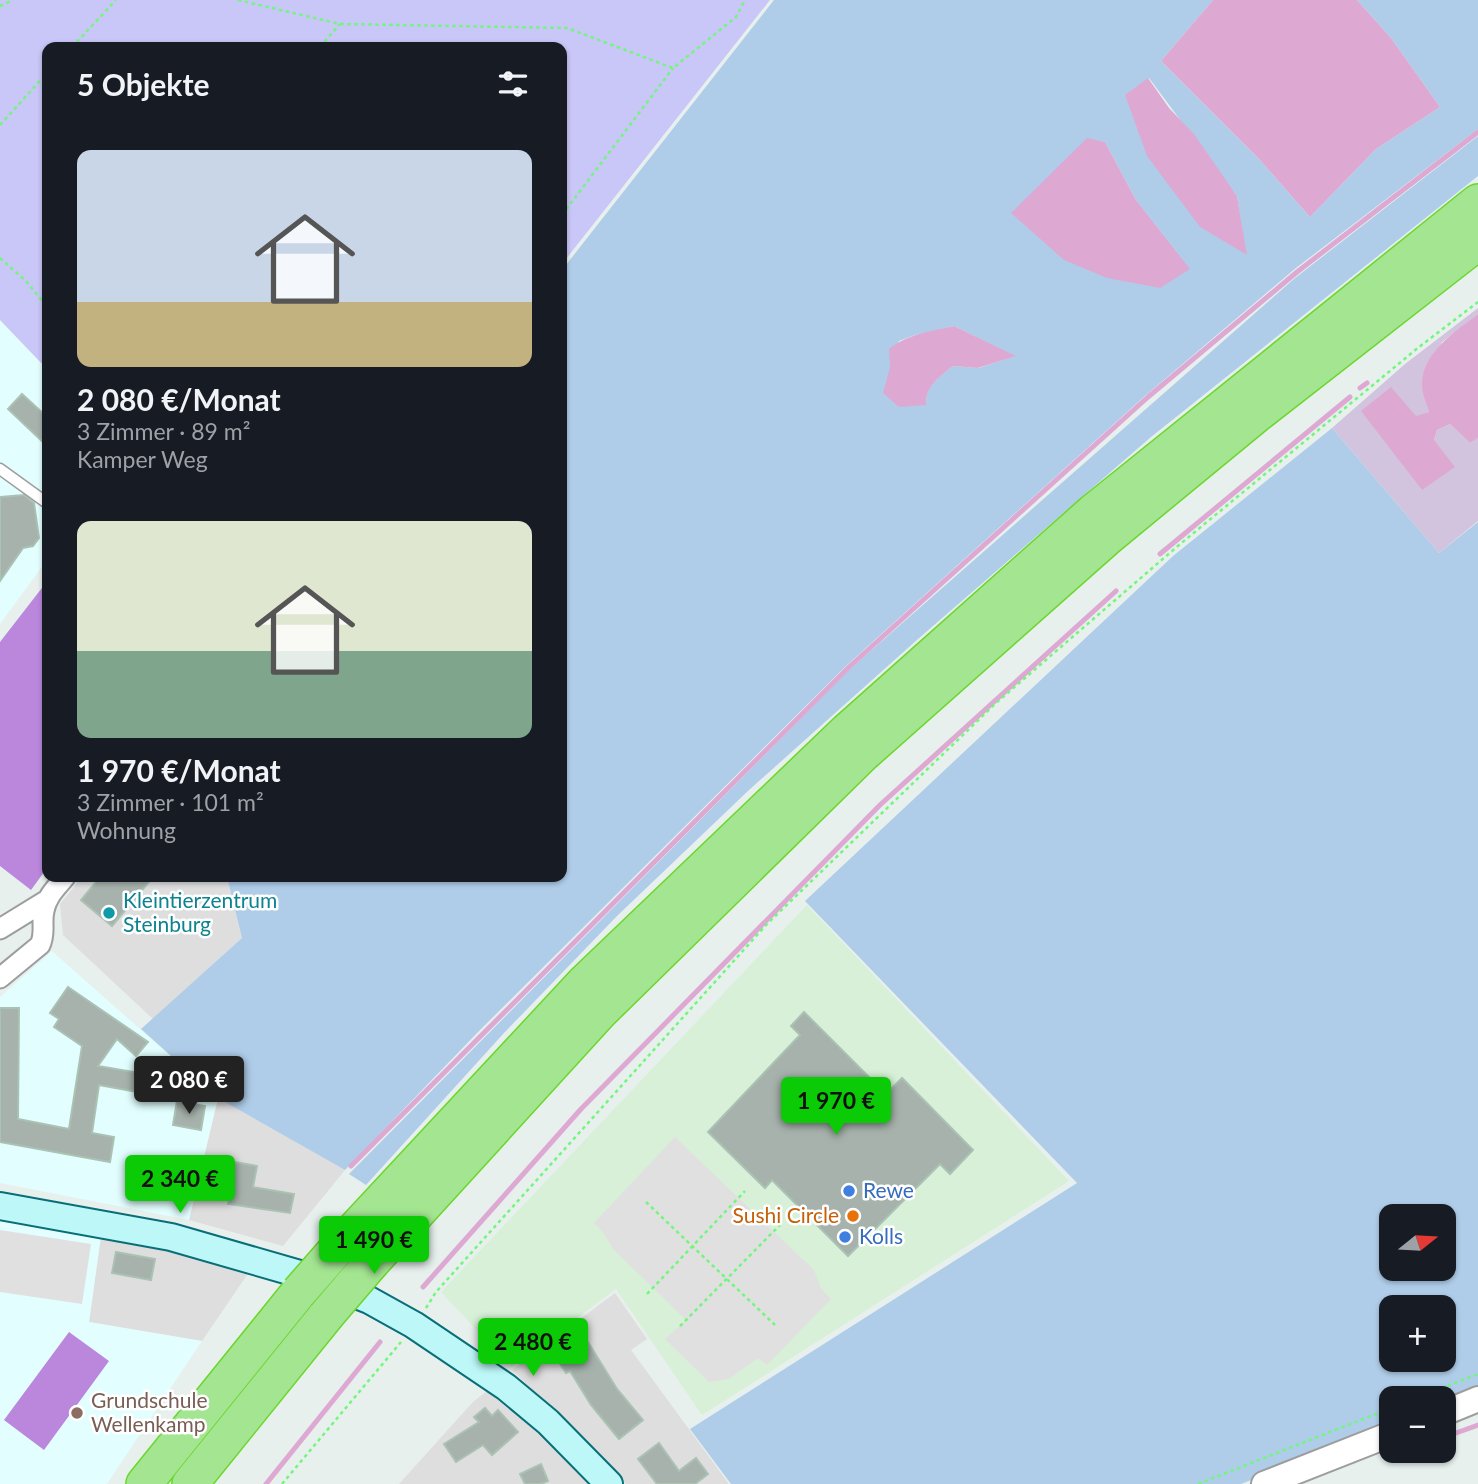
<!DOCTYPE html>
<html lang="de">
<meta charset="utf-8">
<style>
body{margin:0;font-family:Lato,sans-serif;background:#20242c;color:#f1f3f6;height:100vh;display:flex;flex-direction:column;font-size:26px;white-space:nowrap}
*{box-sizing:border-box;margin:0}
p{font-size:23px;color:#9ea1a6}
.icon{flex:none;width:38px;height:38px;fill:none;stroke:currentColor;stroke-width:2;stroke-linecap:round;stroke-linejoin:round}
.map{position:relative;flex:1;overflow:hidden}
.side{position:absolute;left:42px;top:42px;width:525px;height:840px;display:flex;flex-direction:column;background:#171b24;border-radius:14px;box-shadow:0 2px 5px #0004}
.side>*{flex:none}
.needle{width:46px;rotate:72deg}
.tools{position:absolute;left:1379px;top:1204px;display:grid;gap:14px}
.tools a{display:grid;place-items:center;width:77px;height:77px;border-radius:14px;background:#171b24;box-shadow:0 2px 5px #0004;font-size:35px}
.price{position:absolute;translate:-50% -60px;padding:0 16px;border-radius:7px;background:#0acb05;color:#111;font-size:23px;line-height:46px;filter:drop-shadow(0 2px 4px #0008)}
.price::after{content:'';position:absolute;left:50%;top:42px;width:21px;height:16px;margin-left:-10px;background:inherit;clip-path:polygon(0 0,100% 0,50% 100%)}
.price.selected{background:#222;color:#fff}
ul{padding:0;list-style:none}
li{display:grid;align-content:center;gap:14px;height:371px;padding:0 35px}
li span{display:grid;place-items:center;height:217px;border-radius:14px;color:#555}
li>.icon{margin-inline-start:auto}
span .icon{width:126px;height:126px;fill:#fffc;stroke-width:1}
li b{font-size:30px}
h2{display:flex;justify-content:space-between;align-items:center;height:84px;padding:0 35px;font-size:30px}
.map>svg:first-child{display:block}
</style>
<div class="map">
<svg width="1478" height="1484" viewBox="0 0 1478 1484">
<rect width="100%" height="100%" fill="#e7f0ed"/>
<path fill="#dddedd" d="M 82,877 L 227,877 L 242,938 L 153,1019 L 63,935 L 60,904 Z
M 218,1098 L 345,1170 L 283,1246 L 189,1220 Z
M 101,1236 L 154,1247 L 249,1272 L 202,1341 L 89,1322 Z
M 615,1293 L 647,1339 L 631,1350 L 729,1484 L 626,1484 L 512,1370 Z
M 487,1391 L 556,1448 L 588,1484 L 399,1484 L 473,1402 Z"/>
<path fill="#d7f0d7" d="M 807,905 L 1069,1181 L 702,1415 L 616,1289 L 512,1367 L 441,1292 Z"/>
<path fill="#e2fefe" d="M 0,320 L 47,369 L 47,560 L 0,624 Z
M 52,951 L 218,1098 L 189,1220 L 0,1183 L 0,997 Z
M 0,1219 L 101,1236 L 89,1322 L 202,1341 L 107,1484 L 0,1484 Z"/>
<path fill="#afcde9" fill-rule="evenodd" d="M 774,0 L 1213,0 L 1161,61 L 1259,159 L 1310,217 L 1376,149 L 1440,107 L 1391,38 L 1357,0 L 1478,0 L 1478,129 L 1296,268 L 1146,395 L 847,665 L 480,1030 L 345,1170 L 218,1098 L 141,1029 L 242,938 L 227,877 L 562,877 L 562,270 ZM 1149,78 L 1237,196 L 1246,254 L 1126,95 ZM 1087,139 L 1105,142 L 1136,200 L 1190,268 ZM 954,326 L 1015,356 L 979,368 L 953,366 C 939,377 925,386 926,405 L 884,393 L 899,341 L 915,335 Z
M 1478,136 L 1478,176 L 1151,437 L 918,639 L 749,790 L 617,916 L 504,1033 L 366,1185 L 349,1174 L 850,669 L 1295,278 Z
M 1332,428 L 1439,553 L 1478,522 L 1478,1392 L 1444,1405 L 1444,1398 L 1391,1398 L 1391,1425 L 1241,1484 L 731,1484 L 690,1429 L 1077,1183 L 805,901 L 1173,556 ZM 1391,1216 L 1444,1216 L 1444,1269 L 1391,1269 ZM 1391,1307 L 1444,1307 L 1444,1360 L 1391,1360 Z"/>
<path fill="#d2c4de" d="M 1478,308 L 1478,314 L 1442,342 L 1422,386 L 1429,412 L 1416,417 L 1434,440 L 1437,430 L 1450,424 L 1470,443 L 1478,438 L 1478,521 L 1439,553 L 1332,428 L 1405,364 Z"/>
<path fill="#c9c6f8" d="M 0,0 L 770,0 L 562,264 L 562,47 L 47,47 L 47,369 L 0,320 Z"/>
<path fill="#ba87dd" d="M 45,584 L 47,586 L 47,868 L 31,890 L 0,866 L 0,642 Z
M 69,1332 L 109,1361 L 44,1450 L 4,1420 Z"/>
<path fill="#e0e0e0" d="M 675,1137 L 814,1270 L 821,1288 L 831,1299 L 767,1365 L 758,1358 L 729,1379 L 709,1382 L 665,1339 L 686,1320 L 614,1250 L 602,1231 L 594,1223 Z
M 0,1230 L 91,1244 L 82,1304 L 0,1292 Z"/>
<path fill="#dda9d2" d="M 1213,0 L 1357,0 L 1391,38 L 1440,107 L 1376,149 L 1310,217 L 1259,159 L 1161,61 Z
M 1148,78 L 1169,108 L 1194,134 L 1237,196 L 1247,255 L 1200,227 L 1147,156 L 1125,95 Z
M 1087,138 L 1105,142 L 1136,200 L 1190,269 L 1160,288 L 1107,278 L 1064,260 L 1011,213 Z
M 1478,314 L 1478,438 L 1470,443 L 1450,424 L 1437,430 L 1434,440 L 1455,467 L 1422,490 L 1361,411 L 1391,387 L 1416,416 L 1429,412 C 1427,404 1422,394 1422,386 C 1421,353 1456,331 1478,314 Z
M 954,326 L 1016,356 L 978,368 L 953,366 C 939,377 925,387 926,405 L 899,407 L 883,393 L 890,367 L 889,349 C 908,334 931,331 954,326 Z"/>
<g fill="none" stroke-linecap="round" stroke-linejoin="round">
<path stroke="#dda9d2" stroke-width="5" d="M 1360,388 L 1367,383
M 1160,554 L 1350,397
M 351,1166 L 849,667 L 1148,397 L 1297,272 L 1478,132
M 423,1287 L 581,1109 L 880,805 L 1116,591
M 1456,1433 L 1478,1425
M 266,1484 L 380,1342"/>
</g>
<path fill="#a6b2ab" stroke="#aac2b4" stroke-width="2" d="M 22,394 L 47,417 L 47,446 L 8,409 Z
M 24,495 L 34,503 L 39,538 L 33,546 L 23,548 L 0,581 L 0,497 Z
M 100,877 L 153,877 L 112,926 L 81,900 Z
M 68,987 L 148,1042 L 136,1056 L 117,1039 L 98,1066 L 146,1074 L 143,1093 L 99,1085 L 92,1133 L 114,1137 L 110,1162 L 0,1142 L 0,1008 L 19,1008 L 18,1119 L 69,1129 L 82,1046 L 54,1027 L 59,1019 L 50,1013 Z
M 804,1012 L 886,1094 L 902,1078 L 973,1150 L 950,1174 L 940,1164 L 848,1256 L 772,1180 L 765,1188 L 708,1132 L 800,1035 L 791,1026 Z
M 177,1101 L 205,1106 L 201,1130 L 173,1125 Z
M 229,1161 L 257,1166 L 253,1187 L 294,1194 L 290,1213 L 228,1204 L 232,1181 L 226,1179 Z
M 116,1252 L 155,1259 L 151,1280 L 112,1273 Z
M 583,1334 L 617,1389 L 643,1420 L 619,1439 L 591,1405 L 570,1371 L 566,1373 L 553,1353 Z
M 485,1408 L 492,1416 L 498,1410 L 518,1432 L 492,1455 L 483,1445 L 456,1462 L 444,1444 L 479,1422 L 474,1417 Z
M 659,1443 L 679,1471 L 696,1458 L 708,1474 L 695,1484 L 657,1484 L 638,1459 Z
M 541,1464 L 548,1481 L 541,1484 L 525,1484 L 520,1474 Z"/>
<g fill="none" stroke-linecap="round" stroke-linejoin="round">
<defs>
<path id="service" d="M 0,469 L 47,503"/>
<path id="minor" d="M 0,929 L 47,900
M 0,978 L 40,945 C 46,933 41,923 44,911 C 46,897 57,887 65,877"/>
<path id="tertiary" d="M 1444,1413 L 1478,1399
M 1264,1484 L 1391,1434"/>
<path id="secondary" d="M 0,1206 L 171,1237 L 310,1277 L 369,1300 L 414,1325 L 506,1387 L 548,1422 L 609,1484"/>
<path id="motorway" d="M 341,1244 L 584,983 L 847,731 L 1093,512 L 1478,202
M 372,1262 L 600,1012 L 863,754 L 1109,536 L 1256,415 L 1478,242
M 144,1484 L 299,1292
M 190,1484 L 325,1317"/>
</defs>
<use href="#service" stroke="#9d9d9d" stroke-width="13"/>
<use href="#minor" stroke="#9d9d9d" stroke-width="23"/>
<use href="#tertiary" stroke="#9d9d9d" stroke-width="28"/>
<use href="#secondary" stroke="#086e77" stroke-width="30"/>
<use href="#motorway" stroke="#6bd72b" stroke-width="38"/>
<path stroke="#72f67c" stroke-width="2.5" stroke-dasharray="3.5 3.5" stroke-linecap="butt" d="M 238,0 L 340,24 L 567,28 L 673,68 L 736,17 L 745,0
M 0,6 L 13,0
M 72,47 L 116,0
M 320,47 L 340,24
M 0,125 L 47,73
M 562,215 L 673,68
M 0,258 L 26,281 L 47,307
M 646,1202 L 775,1325
M 647,1294 L 745,1191
M 426,1308 L 436,1292 L 767,924 L 996,703 L 1179,545 L 1419,347 L 1478,302
M 680,1326 L 781,1224
M 1415,1398 L 1478,1374
M 282,1484 L 401,1342
M 1198,1484 L 1391,1408"/>
<use href="#service" stroke="#fff" stroke-width="10"/>
<use href="#minor" stroke="#fff" stroke-width="19"/>
<use href="#tertiary" stroke="#fff" stroke-width="24"/>
<use href="#secondary" stroke="#bdf7f8" stroke-width="26"/>
<use href="#motorway" stroke="#a3e591" stroke-width="35"/>
<defs>
<path id="motorway-bridge" d="M 299,1292 L 341,1244
M 325,1317 L 372,1262"/>
</defs>
<use href="#motorway-bridge" stroke="#6bd72b" stroke-width="38" stroke-linecap="butt"/>
<use href="#motorway-bridge" stroke="#a3e591" stroke-width="35"/>
</g>
<circle fill="#0f9aa8" stroke="#fff" stroke-width="2.5" cx="109" cy="913" r="7"/>
<g fill="#3f7fe0" stroke="#fff" stroke-width="2.5">
<circle cx="849" cy="1191" r="7"/>
<circle cx="845" cy="1237" r="7"/>
</g>
<circle fill="#e8710a" stroke="#fff" stroke-width="2.5" cx="853" cy="1216" r="7"/>
<circle fill="#8d6e63" stroke="#fff" stroke-width="2.5" cx="77" cy="1413" r="7"/>
<g text-anchor="middle" stroke-width="5" stroke-linejoin="round" paint-order="stroke">
<g font-size="21" fill="#0d838f" stroke="#fff" text-anchor="start">
<text x="123" y="908">Kleintierzentrum<tspan x="123" dy="24">Steinburg</tspan></text>
</g>
<g font-size="21" fill="#366cbe" stroke="#fff" text-anchor="start">
<text x="863" y="1198">Rewe</text>
<text x="859" y="1244">Kolls</text>
</g>
<g font-size="21" fill="#c56008" stroke="#fff" text-anchor="end">
<text x="839" y="1223">Sushi Circle</text>
</g>
<g font-size="21" fill="#785e54" stroke="#fff" text-anchor="start">
<text x="91" y="1408">Grundschule<tspan x="91" dy="24">Wellenkamp</tspan></text>
</g>
</g>
</svg>
<div class="tools">
<a><svg class="needle" viewBox="-14 -14 28 28"><path d="M0-13l5 13h-10z" fill="#e53935"/><path d="M0 13l5-13h-10z" fill="#9ea1a6"/></svg></a>
<a>+</a>
<a>−</a>
</div>
<b class="price selected" style="left:189px;top:1116px">2 080 €</b>
<b class="price" style="left:836px;top:1137px">1 970 €</b>
<b class="price" style="left:180px;top:1215px">2 340 €</b>
<b class="price" style="left:374px;top:1276px">1 490 €</b>
<b class="price" style="left:533px;top:1378px">2 480 €</b>
<section class="side">
<h2>5 Objekte<svg class="icon" aria-label="filters" viewBox="0 0 24 24"><path d="M4 7h16M4 17h16"/><circle cx="9" cy="7" r="2"/><circle cx="15" cy="17" r="2"/></svg></h2>
<ul>
<li><span style="background:linear-gradient(#c9d6e8 70%,#c2b280 0)"><svg class="icon" aria-label="home" viewBox="0 0 24 24"><path d="M3 11l9-7 9 7M6 9v11h12V9"/></svg></span><div><b>2 080 €/Monat</b><p>3 Zimmer · 89 m²</p><p>Kamper Weg</p></div></li>
<li><span style="background:linear-gradient(#dfe7d0 60%,#7fa58c 0)"><svg class="icon" aria-label="home" viewBox="0 0 24 24"><path d="M3 11l9-7 9 7M6 9v11h12V9"/></svg></span><div><b>1 970 €/Monat</b><p>3 Zimmer · 101 m²</p><p>Wohnung</p></div></li>
</ul>
</section>
</div>
